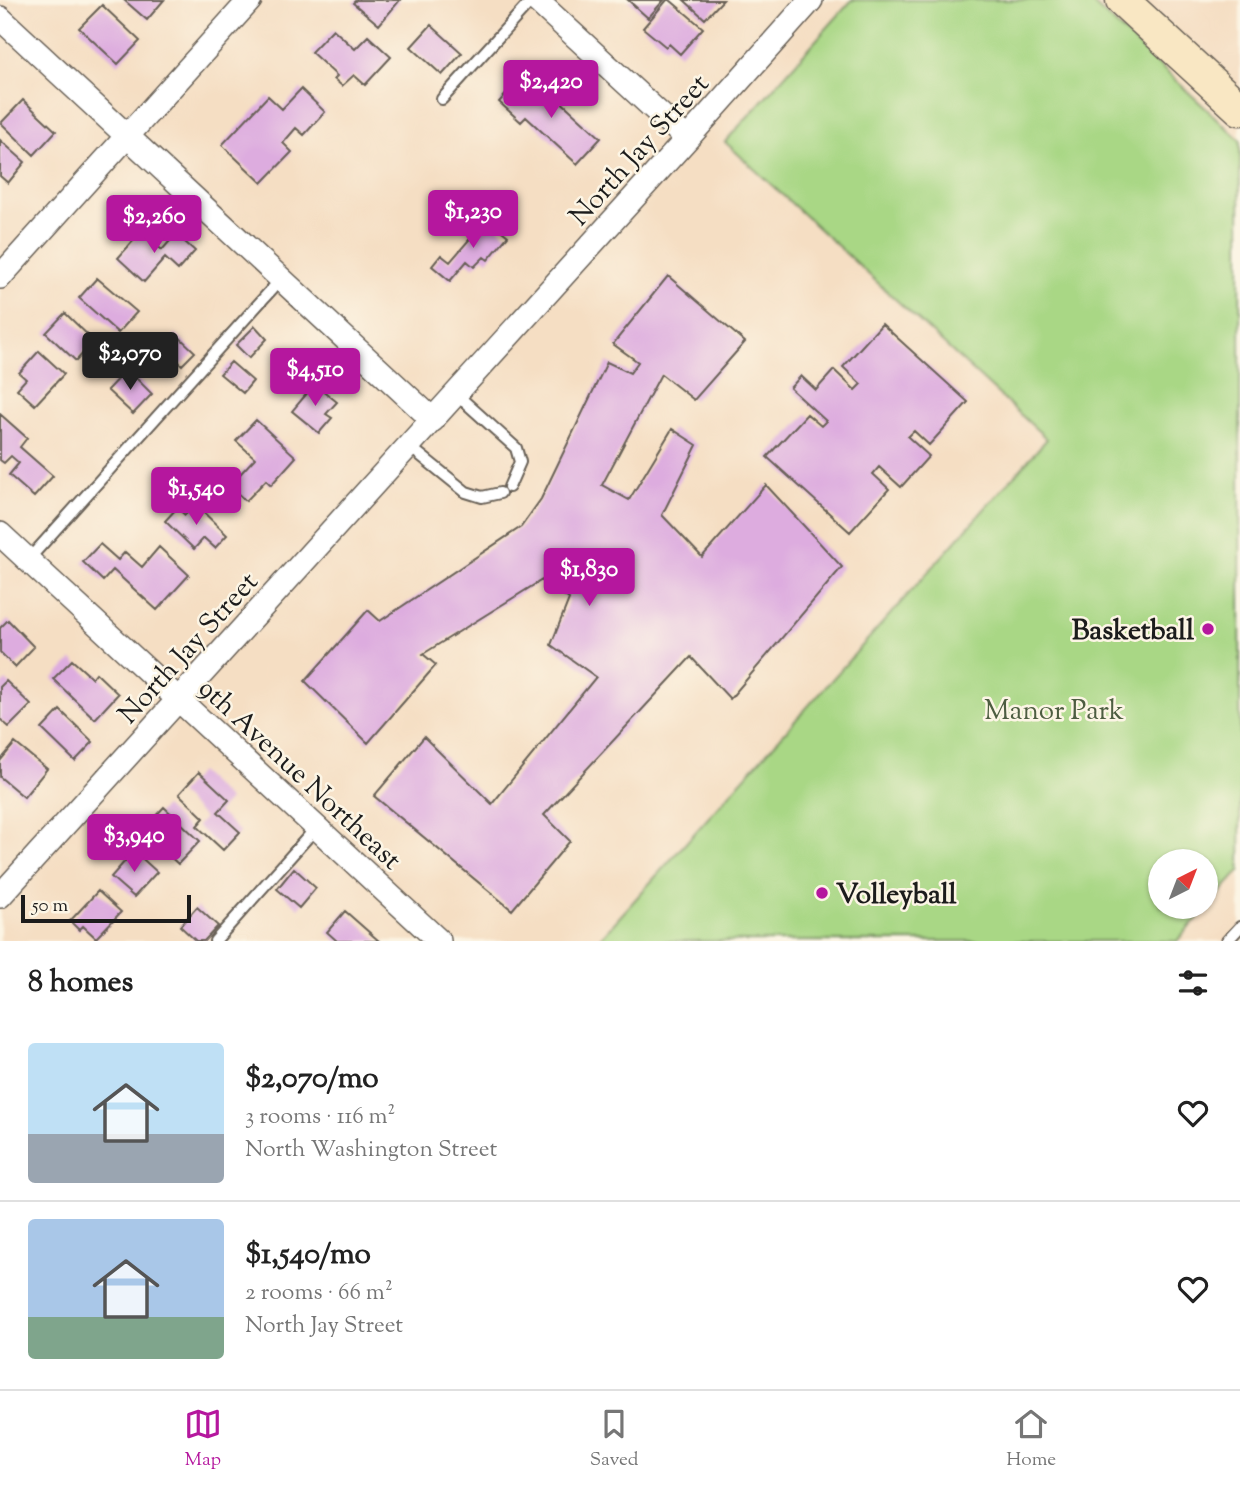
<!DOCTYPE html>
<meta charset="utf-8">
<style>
body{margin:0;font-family:"Sorts Mill Goudy",serif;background:#f6f6f6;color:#222;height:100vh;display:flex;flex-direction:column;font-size:26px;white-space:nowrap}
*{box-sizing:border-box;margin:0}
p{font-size:23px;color:#767676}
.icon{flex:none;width:38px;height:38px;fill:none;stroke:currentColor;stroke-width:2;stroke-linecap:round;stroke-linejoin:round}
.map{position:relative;height:941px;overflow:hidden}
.details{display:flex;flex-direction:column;background:#fff;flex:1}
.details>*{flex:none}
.needle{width:46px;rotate:42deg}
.fabs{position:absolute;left:1148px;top:849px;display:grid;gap:14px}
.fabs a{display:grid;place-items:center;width:70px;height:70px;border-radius:50%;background:#fff;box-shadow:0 2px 5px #0004;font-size:35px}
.scale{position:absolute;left:21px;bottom:18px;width:170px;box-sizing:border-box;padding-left:7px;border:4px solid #1c1c1c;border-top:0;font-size:19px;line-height:24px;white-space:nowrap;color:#1c1c1c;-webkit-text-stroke:5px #fcf5e5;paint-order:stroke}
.price{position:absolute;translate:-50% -60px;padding:0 16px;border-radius:7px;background:#b5179e;color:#fff;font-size:23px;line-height:46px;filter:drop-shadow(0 2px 4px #0008)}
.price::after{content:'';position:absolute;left:50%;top:42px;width:21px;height:16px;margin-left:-10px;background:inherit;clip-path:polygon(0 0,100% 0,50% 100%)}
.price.active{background:#222;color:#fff}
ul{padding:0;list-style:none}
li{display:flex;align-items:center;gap:21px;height:175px;padding:0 28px}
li+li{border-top:2px solid #e0e0e0}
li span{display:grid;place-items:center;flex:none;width:196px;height:140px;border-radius:7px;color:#555}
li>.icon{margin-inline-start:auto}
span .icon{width:84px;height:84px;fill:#fffc;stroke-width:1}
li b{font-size:30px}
h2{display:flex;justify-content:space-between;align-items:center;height:84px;padding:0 28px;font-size:30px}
.tab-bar{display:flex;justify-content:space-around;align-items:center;height:98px;border-top:2px solid #e0e0e0;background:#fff;font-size:19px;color:#767676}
.tab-bar a{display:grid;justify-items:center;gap:4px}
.tab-bar .active{color:#b5179e}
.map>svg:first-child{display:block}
</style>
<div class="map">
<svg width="1240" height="941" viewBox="0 0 1240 941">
<rect width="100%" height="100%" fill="#fcf5e5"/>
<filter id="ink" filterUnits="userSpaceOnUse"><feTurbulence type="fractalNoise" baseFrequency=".0143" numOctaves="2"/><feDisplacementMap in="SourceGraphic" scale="14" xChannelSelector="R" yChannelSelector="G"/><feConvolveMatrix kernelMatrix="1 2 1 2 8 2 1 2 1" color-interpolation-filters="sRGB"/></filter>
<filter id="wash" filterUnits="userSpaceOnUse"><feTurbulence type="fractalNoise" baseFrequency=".00686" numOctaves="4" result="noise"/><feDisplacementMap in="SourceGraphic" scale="28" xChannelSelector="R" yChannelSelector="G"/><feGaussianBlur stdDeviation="1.57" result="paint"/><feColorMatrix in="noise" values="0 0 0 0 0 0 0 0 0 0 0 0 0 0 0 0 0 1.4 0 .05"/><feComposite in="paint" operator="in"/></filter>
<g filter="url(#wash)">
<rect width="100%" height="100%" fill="#f5dec3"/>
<path fill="#a9d785" stroke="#627a50" stroke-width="2" fill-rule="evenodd" d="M 852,0 L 1089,0 L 1240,140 L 1240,871 L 1177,941 L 598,941 L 1047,439 L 725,142 ZM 1160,861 L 1206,861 L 1206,906 L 1160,906 Z"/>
<g id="blocks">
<path fill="#ddacdf" d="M 124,0 L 164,0 L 147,20 Z
M 356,0 L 400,0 L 379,25 L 353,3 Z
M 628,0 L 664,0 L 648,18 Z
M 667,0 L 670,0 L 703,28 L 680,54 L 669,44 L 666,47 L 643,28 Z
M 684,0 L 723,0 L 705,19 Z
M 102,5 L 140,41 L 118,64 L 79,28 Z
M 431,25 L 462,53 L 442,75 L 411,47 Z
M 333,29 L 355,49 L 368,36 L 391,57 L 365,85 L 354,75 L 342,86 L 334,79 L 337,76 L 311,52 Z
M 520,79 L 539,96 L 546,88 L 601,138 L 577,164 L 526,117 L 521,122 L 499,102 Z
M 301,89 L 325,112 L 304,135 L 296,128 L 283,143 L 292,152 L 262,183 L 222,145 L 268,96 L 282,109 Z
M 23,100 L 56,131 L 34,155 L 1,123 Z
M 0,140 L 25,162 L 8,183 L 0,176 Z
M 487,219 L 508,236 L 488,260 L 484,257 L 474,267 L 467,261 L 450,281 L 432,266 L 441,255 L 450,262 Z
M 141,232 L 162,250 L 176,234 L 195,251 L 178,270 L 165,258 L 144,282 L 118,258 Z
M 668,276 L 745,342 L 694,400 L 661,374 L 602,485 L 629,500 L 672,429 L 697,445 L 662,515 L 702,557 L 766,485 L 842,567 L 730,699 L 691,657 L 544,815 L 570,841 L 512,910 L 374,796 L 424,737 L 492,804 L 596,677 L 551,645 L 569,599 L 542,580 L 423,654 L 436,665 L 368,743 L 305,681 L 368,610 L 380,621 L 521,527 L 541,499 L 607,362 L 630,373 L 638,362 L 613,344 Z
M 97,278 L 137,312 L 118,333 L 79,298 Z
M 65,313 L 94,341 L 76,361 L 46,333 Z
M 882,324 L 968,402 L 929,445 L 914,431 L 908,437 L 929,456 L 901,487 L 879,467 L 873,474 L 889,489 L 850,532 L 767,457 L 807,414 L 821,426 L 826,421 L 790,388 L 801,376 L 816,390 L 834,370 L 855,390 L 861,384 L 843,367 Z
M 255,326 L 267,339 L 249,358 L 236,345 Z
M 176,334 L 195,352 L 182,365 L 163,347 Z
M 39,351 L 64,374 L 35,405 L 17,389 L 26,379 L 19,373 Z
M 231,362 L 253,381 L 243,393 L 220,374 Z
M 127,369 L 152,394 L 133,414 L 107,390 Z
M 315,384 L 337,402 L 326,414 L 332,418 L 319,433 L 292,411 Z
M 0,414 L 27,438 L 20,447 L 53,476 L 34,497 L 9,475 L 19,463 L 11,456 L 4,463 L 0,460 Z
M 256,420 L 296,457 L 271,485 L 266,480 L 246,501 L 229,486 L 255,458 L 236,441 Z
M 195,504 L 227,535 L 215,548 L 204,538 L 194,549 L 165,521 L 177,508 L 185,515 Z
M 100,544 L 118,560 L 125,552 L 142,567 L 159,547 L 189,575 L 157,610 L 113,570 L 103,581 L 83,562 Z
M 8,620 L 34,647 L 15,667 L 0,652 L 0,628 Z
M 72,660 L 92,678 L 96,673 L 118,694 L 95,719 L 53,679 Z
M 6,681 L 31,705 L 9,727 L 0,719 L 0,687 Z
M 60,710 L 93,742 L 75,761 L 42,729 Z
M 15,743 L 47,769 L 24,797 L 0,777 L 0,761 Z
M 199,772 L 229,800 L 218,812 L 240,832 L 223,850 L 197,826 L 204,818 L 179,794 Z
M 164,807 L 200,841 L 178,864 L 148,836 L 156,828 L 150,822 Z
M 134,851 L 157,872 L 134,897 L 111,877 Z
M 294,868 L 316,888 L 299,908 L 277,889 Z
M 98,891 L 121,912 L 96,938 L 83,926 L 79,930 L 70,921 Z
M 197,907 L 218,926 L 204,941 L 196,941 L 180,926 Z
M 345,911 L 379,941 L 337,941 L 327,932 Z"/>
</g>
</g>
<g filter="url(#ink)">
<use href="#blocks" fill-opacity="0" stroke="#686056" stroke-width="2"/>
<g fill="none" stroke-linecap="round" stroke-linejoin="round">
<defs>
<path id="lane" d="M 442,99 L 532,0
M 456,394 L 516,448 L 520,462 L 509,487
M 409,446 L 466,492 L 482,497 L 500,493
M 28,560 L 281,279
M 215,941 L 316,828
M 1227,941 L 1240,927"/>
<path id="street" d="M 536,0 L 687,139
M 0,18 L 433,420
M 0,277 L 250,0
M 0,534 L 439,941
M 0,896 L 687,139 L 811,0"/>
<path id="secondary" d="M 1122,0 L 1240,109"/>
</defs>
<use href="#lane" stroke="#686056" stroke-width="14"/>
<use href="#street" stroke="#686056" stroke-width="26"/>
<use href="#secondary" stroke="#686056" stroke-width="35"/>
<use href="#lane" stroke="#fff" stroke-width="10"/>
<use href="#street" stroke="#fff" stroke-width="23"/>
<use href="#secondary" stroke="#f9e7c3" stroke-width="32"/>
</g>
</g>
<g fill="#b5179e" stroke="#fcf5e5" stroke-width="2.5">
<circle cx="1208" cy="629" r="7"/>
<circle cx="822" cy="893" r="7"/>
</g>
<g text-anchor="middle" stroke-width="5" stroke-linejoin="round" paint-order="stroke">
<g font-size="28" fill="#1c1c1c" stroke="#fcf5e5">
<text transform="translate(638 149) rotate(-48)" y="10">North Jay Street</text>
<text transform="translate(187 647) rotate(-48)" y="10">North Jay Street</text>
<text transform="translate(301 773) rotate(43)" y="10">9th Avenue Northeast</text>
</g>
<g font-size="28" font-weight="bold" fill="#1c1c1c" stroke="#fcf5e5" text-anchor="end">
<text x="1194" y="639">Basketball</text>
<text x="836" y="903" text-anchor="start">Volleyball</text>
</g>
<g font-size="28" fill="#4d5d41" stroke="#fcf5e5">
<text x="1054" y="719">Manor Park</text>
</g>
</g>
</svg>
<div class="fabs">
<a><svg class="needle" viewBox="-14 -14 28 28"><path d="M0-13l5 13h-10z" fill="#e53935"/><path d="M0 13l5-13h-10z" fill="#767676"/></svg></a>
</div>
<div class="scale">50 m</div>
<b class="price" style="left:551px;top:120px">$2,420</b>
<b class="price" style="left:473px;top:250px">$1,230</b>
<b class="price" style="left:154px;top:255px">$2,260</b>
<b class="price active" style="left:130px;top:392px">$2,070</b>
<b class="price" style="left:315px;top:408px">$4,510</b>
<b class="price" style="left:196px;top:527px">$1,540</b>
<b class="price" style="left:589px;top:608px">$1,830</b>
<b class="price" style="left:134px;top:874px">$3,940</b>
</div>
<section class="details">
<h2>8 homes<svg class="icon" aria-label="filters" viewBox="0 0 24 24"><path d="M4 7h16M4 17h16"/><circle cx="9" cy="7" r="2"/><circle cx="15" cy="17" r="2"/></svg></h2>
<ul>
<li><span style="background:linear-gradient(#bfe0f5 65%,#9aa5b1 0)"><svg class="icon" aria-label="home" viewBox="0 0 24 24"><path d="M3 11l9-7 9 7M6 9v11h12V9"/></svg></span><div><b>$2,070/mo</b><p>3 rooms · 116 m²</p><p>North Washington Street</p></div><svg class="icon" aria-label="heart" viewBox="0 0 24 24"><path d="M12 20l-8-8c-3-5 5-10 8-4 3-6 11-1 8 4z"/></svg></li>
<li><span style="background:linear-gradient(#a9c7e8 70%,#7fa58c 0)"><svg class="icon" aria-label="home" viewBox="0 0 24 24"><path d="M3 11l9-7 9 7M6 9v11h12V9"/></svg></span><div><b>$1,540/mo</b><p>2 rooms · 66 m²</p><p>North Jay Street</p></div><svg class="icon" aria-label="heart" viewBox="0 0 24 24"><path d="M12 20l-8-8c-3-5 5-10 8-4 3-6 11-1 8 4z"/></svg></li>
</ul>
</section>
<nav class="tab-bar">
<a class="active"><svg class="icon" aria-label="map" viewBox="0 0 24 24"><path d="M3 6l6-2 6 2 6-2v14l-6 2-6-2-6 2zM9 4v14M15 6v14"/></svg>Map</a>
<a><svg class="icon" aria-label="saved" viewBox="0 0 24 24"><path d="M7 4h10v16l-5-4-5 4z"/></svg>Saved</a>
<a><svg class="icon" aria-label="home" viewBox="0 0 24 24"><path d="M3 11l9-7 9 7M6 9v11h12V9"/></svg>Home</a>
</nav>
